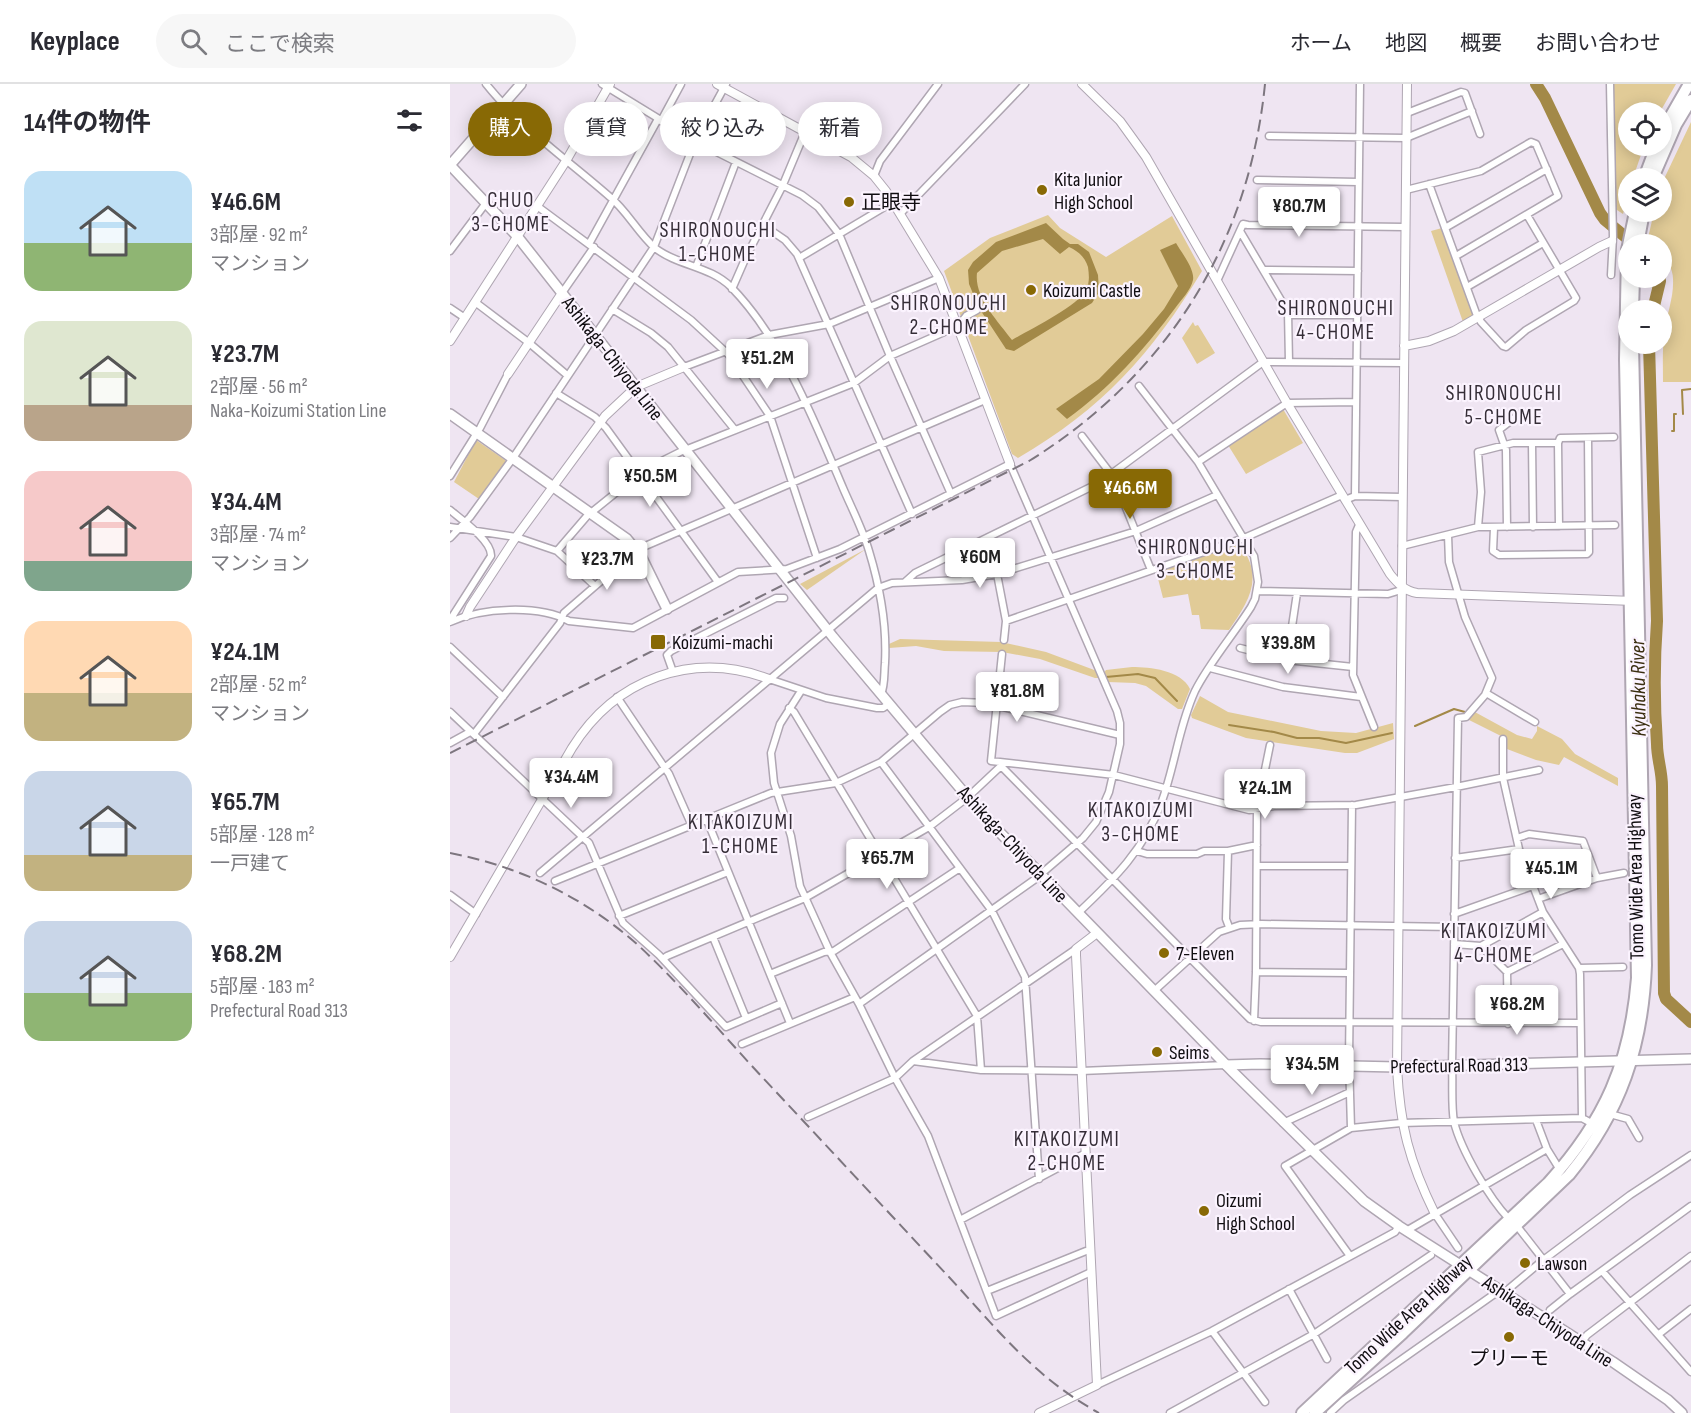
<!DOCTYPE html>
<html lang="ja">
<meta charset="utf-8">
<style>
body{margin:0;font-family:"Sofia Sans Condensed","Noto Sans JP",sans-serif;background:#f7f7f7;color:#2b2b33;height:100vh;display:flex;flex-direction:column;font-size:22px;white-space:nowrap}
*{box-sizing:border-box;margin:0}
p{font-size:20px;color:#7c7c81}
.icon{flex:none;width:33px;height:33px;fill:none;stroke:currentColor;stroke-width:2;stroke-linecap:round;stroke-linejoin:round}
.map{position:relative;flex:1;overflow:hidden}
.drawer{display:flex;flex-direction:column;background:#fff;width:450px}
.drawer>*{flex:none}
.hud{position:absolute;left:18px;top:18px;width:570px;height:54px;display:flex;gap:12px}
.fabs{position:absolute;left:1168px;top:18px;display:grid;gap:12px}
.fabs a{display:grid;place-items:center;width:54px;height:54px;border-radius:50%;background:#fff;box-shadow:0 3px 15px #0003;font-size:30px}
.price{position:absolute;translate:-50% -51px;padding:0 14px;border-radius:6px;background:#fff;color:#222;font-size:20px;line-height:39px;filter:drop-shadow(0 2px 3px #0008)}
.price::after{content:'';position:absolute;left:50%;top:36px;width:18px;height:14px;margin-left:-9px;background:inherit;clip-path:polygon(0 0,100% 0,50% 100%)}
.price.active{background:#886905;color:#fff}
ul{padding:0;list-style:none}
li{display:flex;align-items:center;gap:18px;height:150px;padding:0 24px}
li span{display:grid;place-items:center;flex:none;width:168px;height:120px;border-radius:18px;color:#555}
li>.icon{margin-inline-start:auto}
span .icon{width:72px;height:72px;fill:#fffc;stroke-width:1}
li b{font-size:26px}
h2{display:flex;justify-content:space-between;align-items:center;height:72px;padding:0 24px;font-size:26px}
.tag{padding:0 21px;border-radius:27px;background:#fff;box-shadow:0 3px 15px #0003;font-size:21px;line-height:54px}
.tag.active{background:#886905;color:#fff}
header{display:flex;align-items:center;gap:36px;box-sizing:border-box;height:84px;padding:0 30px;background:#fff;border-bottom:2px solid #e1e1e2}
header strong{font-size:28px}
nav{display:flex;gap:33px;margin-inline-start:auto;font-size:21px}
.search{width:420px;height:54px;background:#f7f7f7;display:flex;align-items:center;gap:15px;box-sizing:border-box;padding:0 21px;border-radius:33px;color:#7c7c81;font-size:22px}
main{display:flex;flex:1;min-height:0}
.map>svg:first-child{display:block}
</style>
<header>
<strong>Keyplace</strong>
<div class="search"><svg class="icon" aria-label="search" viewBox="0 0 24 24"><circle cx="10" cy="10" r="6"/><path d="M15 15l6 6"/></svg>ここで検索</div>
<nav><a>ホーム</a><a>地図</a><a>概要</a><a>お問い合わせ</a></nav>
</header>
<main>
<section class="drawer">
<h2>14件の物件<svg class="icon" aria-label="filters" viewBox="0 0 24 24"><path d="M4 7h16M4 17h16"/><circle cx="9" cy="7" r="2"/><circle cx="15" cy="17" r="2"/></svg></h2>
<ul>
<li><span style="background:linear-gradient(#bfe0f5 60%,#8fb573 0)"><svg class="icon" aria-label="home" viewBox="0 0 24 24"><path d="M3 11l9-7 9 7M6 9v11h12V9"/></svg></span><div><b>¥46.6M</b><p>3部屋 · 92 m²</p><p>マンション</p></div></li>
<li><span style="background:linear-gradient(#dfe7d0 70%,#b9a48a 0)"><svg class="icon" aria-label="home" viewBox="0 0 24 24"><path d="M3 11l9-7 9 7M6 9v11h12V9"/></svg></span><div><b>¥23.7M</b><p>2部屋 · 56 m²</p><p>Naka-Koizumi Station Line</p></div></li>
<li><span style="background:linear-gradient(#f6c9c9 75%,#7fa58c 0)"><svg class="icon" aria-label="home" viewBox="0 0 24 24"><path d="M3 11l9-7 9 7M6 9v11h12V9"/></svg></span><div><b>¥34.4M</b><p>3部屋 · 74 m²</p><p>マンション</p></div></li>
<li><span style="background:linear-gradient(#ffd9b3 60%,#c2b280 0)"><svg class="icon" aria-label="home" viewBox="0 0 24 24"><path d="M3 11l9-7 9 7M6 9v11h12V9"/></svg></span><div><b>¥24.1M</b><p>2部屋 · 52 m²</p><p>マンション</p></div></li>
<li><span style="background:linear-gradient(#c9d6e8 70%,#c2b280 0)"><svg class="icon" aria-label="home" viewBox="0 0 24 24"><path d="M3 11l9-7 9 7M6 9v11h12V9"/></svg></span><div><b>¥65.7M</b><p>5部屋 · 128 m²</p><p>一戸建て</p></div></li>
<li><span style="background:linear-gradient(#c9d6e8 60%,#8fb573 0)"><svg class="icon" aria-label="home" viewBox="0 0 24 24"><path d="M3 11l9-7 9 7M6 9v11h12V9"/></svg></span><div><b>¥68.2M</b><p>5部屋 · 183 m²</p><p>Prefectural Road 313</p></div></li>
</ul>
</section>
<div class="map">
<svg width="1241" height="1329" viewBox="0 0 1241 1329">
<rect width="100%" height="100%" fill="#efe5f2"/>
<path fill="#e1cb97" d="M 1164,0 L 1226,0 L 1210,28 L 1179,28 L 1179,62 L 1194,62 L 1183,94 L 1179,94 L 1179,108 L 1173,130 L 1164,124 Z
M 1241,38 L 1241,298 L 1213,298 C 1213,281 1212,263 1215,246 C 1217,229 1224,213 1223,195 C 1223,181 1212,173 1212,160 L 1205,160 L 1198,154 L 1204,128 L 1212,128 L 1212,101 L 1214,95 Z
M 598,131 L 610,144 L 656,173 L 722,132 L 752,187 C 702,270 652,325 568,374 L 562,370 L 494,187 L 540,154 Z
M 992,144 L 1023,228 L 1021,234 L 1013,238 L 981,147 Z
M 743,238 L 745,242 L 748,241 L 765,269 L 747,280 L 732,254 Z
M 833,325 L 853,359 L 796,390 L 778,361 Z
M 26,356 L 55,376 L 55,380 L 29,415 L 4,398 Z
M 786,460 C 793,462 795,468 798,474 C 811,501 794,524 779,546 L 751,545 L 749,531 L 742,531 L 738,510 L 713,514 L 706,487 Z
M 416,465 L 357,506 L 350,500 Z
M 450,555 L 551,558 L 596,568 L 647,587 L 649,594 L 645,594 L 590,575 L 552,568 L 494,567 L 466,562 L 439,564 L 439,560 Z
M 682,583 C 700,583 731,586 740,605 L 732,625 L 728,625 L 696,602 L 685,599 L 658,598 L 653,590 L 656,586 Z
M 750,612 L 778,628 L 871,647 L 906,649 L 943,639 L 944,655 L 907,669 L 895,669 L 796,654 L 742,634 L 741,631 Z
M 1023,627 L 1067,651 L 1082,655 L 1087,647 L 1087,642 L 1112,655 L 1125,670 L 1168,694 L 1168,702 L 1114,673 L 1109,681 L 1086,676 L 1057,665 L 1055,654 L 1019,636 L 1018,634 Z"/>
<path fill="#a38948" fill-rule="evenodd" d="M 596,139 L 613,155 L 620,160 L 628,160 L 639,168 L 648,191 L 649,208 L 642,219 L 564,267 L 556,265 L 529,224 L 519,200 L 518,186 L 523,178 L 546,158 ZM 593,155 L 610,170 L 619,163 C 628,167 635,173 638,183 C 639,191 640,198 636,206 C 628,222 579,246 562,256 C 548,237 524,213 527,189 L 552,167 Z
M 726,159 C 731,168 745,185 743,196 C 741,206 731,216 726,223 C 695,265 659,305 617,335 L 606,325 L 649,295 L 693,250 L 714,225 L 728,202 L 710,166 Z"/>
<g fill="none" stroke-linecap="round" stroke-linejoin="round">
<path stroke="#a38948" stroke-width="2" d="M 1233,330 L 1232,306 L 1241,305
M 1222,347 L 1224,347 L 1224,330 L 1226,330
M 656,593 L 688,590 L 705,594 L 727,617
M 779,641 L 824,648 L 847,654 L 869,654 L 896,659 L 942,649
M 965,642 L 1004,625 L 1015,628"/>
<path stroke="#a38948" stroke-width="12" d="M 1086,0 L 1095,14 L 1150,129 L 1155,136 L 1184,160
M 1203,226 L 1210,197 L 1209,194
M 1199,260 L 1207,537 C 1204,578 1204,619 1207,660 C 1207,674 1212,687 1212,702 L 1214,909 L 1216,915 L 1241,938"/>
<defs>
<path id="minor" d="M 36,0 C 71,44 118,76 160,113 C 177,127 188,149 205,164 C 228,182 260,182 281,203 C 332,255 365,338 393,404 C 402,425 413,446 419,467 C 430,503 437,542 435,579 C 434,589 435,602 431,610
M 152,0 L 245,57 L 352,111 L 368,123 L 389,150 L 440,272 L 501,410
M 1160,0 L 1163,153 L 1161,191
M 957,29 L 1011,8 L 1015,9 L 1030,50
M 211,37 L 231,0
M 819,52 L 956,54 L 1022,27
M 424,92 L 430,77 L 488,0
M 807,96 L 908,98
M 979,100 L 1026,229 L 1031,238 L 1053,262 L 1056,263 L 1076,246 L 1124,217 L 1126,214 L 1077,131
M 956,106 L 1031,87 L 1081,58 L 1086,60 L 1108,112 L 1006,172
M 87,122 L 241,236 L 279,271 L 320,332 L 367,474
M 450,130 L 575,0
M 313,141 L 335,156 L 347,170 L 462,430
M 995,144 L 1097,85
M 790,147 L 838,228 L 839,278
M 139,160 L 208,35
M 0,167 L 36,119
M 349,174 L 443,118
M 246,183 L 286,78
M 814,186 L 908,187
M 767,197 L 793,140 L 798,141 L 955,143
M 1017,203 L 1093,159
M 282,205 L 296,173 L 332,103 L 355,48
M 112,209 L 144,163
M 25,218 L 78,258 L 117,291
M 0,224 L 15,234
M 162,225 L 201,249 L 218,263 L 285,346
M 839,231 L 907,231
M 234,283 L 319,251 L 379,240 L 489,194
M 106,309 L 145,333 L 156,344 L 268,498
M 632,352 L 664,394 L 701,486
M 1082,359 L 1083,443
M 1108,359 L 1109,442
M 748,378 L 837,319 L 906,318
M 0,392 L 30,344 L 58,290
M 905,412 L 910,0
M 895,416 L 905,412 L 952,413
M 0,426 C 12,436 42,457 41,472 L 2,533 L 2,537
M 909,441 L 906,448 L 903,591 L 924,643
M 0,443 L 66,453 L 107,467 L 145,502
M 1028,443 L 1031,408 L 1028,368 L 1063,359 L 1108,359 L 1110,354 L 1164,353
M 1057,443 L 1056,366 L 1049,346 L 1071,329
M 1044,444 L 1043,467 L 1049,471 L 1137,470 L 1139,468 L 1138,354
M 998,451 L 999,478 L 1015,533 L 1042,594 L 1035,611 L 1016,633 L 1008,634 L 1002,982 C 1003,999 1001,1020 1004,1038 C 1011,1066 1039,1114 1059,1135
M 0,454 L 20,433 L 63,374 L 204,163 L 245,57 L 276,0
M 952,462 L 1028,443 L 1165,441
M 107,467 L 137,432 L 194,386 L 230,368 L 404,299 L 440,272 L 508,242 L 516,232 L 527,226
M 547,490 L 556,537 L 554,556
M 455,498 L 465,489 L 649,399 L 813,278 L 954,279
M 807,507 L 938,510 L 951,506
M 556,537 L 794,454 L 892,411
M 0,538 C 31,524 88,520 119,537 L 183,544 L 288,488 L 337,485 L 390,465 L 560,380 L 667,627 L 670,639 L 670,660 L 659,708 L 646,738 L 633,754 L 584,796 L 409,920
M 0,563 L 53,613
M 790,564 L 837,576 L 903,583
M 552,570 L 541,677 L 664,691 L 799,726 L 824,722 L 906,721 L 1006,703 L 1089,686
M 837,576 L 847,509
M 760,584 L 833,603 L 911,613
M 223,588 L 217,571 L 221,567 L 326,514 L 334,514
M 319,595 L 376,614 L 427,624 L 433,624 L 439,620
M 351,607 L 330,640 L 321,669 L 324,699 L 341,752 L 350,802 L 380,868 L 409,920 L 445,994 L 478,1052 L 546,1232 L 641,1188
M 1036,609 L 1085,638
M 167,613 L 219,690 L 242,742
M 339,624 L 344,628 L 527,932 L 531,986
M 0,628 L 139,759 L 173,839 L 209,871 L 276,943 L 332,919
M 24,650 L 110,539 L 114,529 L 181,471 L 193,463 L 535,316
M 1053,655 L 1053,694 L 1069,765 L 1093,828 L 1129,884 L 1130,890 L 1132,1034
M 0,659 L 20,648
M 431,678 L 542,827 L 575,893 L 589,1095
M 551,682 L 800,935 L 811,938 L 1130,939
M 257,736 L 340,939
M 1067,754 L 1079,750 L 1133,757 L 1147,794
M 687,767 L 697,770 L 747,770 L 754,767 L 778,767 L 807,761
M 778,767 L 776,835 L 779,843
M 1005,774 L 1069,765
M 807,782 L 901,782
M 90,789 L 428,504 L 442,499 L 512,496 L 547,490 L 686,447 L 767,411
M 105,797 L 321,709 L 386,699 L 431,678 L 490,628 L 500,621 L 512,618 L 536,619 L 670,651
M 0,811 L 26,830
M 1088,815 L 1147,794 L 1174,789
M 628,829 C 664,795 695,765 712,717 C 725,681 729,642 745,607 C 759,579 784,550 801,523 L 805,515 L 808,498 L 804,472 L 748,378 L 689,302
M 1004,830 L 1083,802
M 169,832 L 278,788
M 263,853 L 296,934
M 1004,860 L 1031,862 L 1057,888
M 1031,862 L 1093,828
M 213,875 L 217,872 L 355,814 L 479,743 L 518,713 L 552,681
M 1129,884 L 1173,883
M 806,888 L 900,889
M 320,890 L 374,868 L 384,867 L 510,784
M 704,907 L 769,848 L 790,841 L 812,840 L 1004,843
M 804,937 L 806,888 L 807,725 L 820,661
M 1058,940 L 1057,888 L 1113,860
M 292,960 L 405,913
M 463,977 L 531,986 L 631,987 L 776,981
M 1160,1030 L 1178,1035 L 1189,1054
M 358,1033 L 445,994 L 463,977 L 626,865
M 1086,1036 L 1097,1065 L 1110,1086
M 833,1039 L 900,1008
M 901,1044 L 899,976 L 902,721
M 985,1130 L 1008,1164
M 510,1136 L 636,1069
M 1067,1142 L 1120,1210
M 956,1147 L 1097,1065
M 900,1172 L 835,1082 L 901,1044 L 951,1039 L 1132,1034 L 1143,1040
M 1152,1187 L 1241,1288
M 839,1205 L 877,1275
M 537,1207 L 636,1167
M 1055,1208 L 1092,1177 L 1180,1111 L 1241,1071
M 1100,1226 L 1120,1210 L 1241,1122
M 762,1247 L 815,1318
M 1209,1250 L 1241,1225
M 1132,1258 L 1137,1251 L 1241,1172
M 647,1301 L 762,1247 L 945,1148 L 949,1142
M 720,1329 L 864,1250 L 981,1171
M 880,1329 L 894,1316 L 1043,1211 L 1048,1205"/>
<path id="tertiary" d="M 267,0 L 401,73 L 424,92 L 436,107 L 489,194 L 560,380
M 632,0 L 670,37 L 696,73 L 837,319 L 940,490 C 948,500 955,507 967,509 L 1184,517
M 957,0 L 947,983 C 950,1042 959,1077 985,1130
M 0,257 L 116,77 L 160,0
M 954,262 L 979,257 L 1004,247 L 1149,163 L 1162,157
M 58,290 L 112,209
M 16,532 L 20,523 L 66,453 L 155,332 L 186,303 L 234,283
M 0,873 L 122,664 C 165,595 242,566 319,595
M 589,1329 L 647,1301 L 626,871 L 626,865 L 647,849"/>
<path id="secondary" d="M 0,81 L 71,0
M 0,330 L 177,455 L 191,472 L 217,525
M 776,981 L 810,980 L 947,983 L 1241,975"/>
<path id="primary" d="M 0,81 L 67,152 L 383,553 L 531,729 L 783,988 L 914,1117 L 949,1142 L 1163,1278 L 1218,1316 L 1232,1329"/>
<path id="trunk" d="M 1212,47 L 1239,0
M 1194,94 L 1206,62
M 1203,94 L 1226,41 L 1241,16
M 1188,160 L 1194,128
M 1183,226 L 1184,194
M 852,1329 L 1098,1099 C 1155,1036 1180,979 1187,894 L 1175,276 L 1177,166 L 1185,128
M 865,1329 L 953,1249 L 1119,1091 C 1171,1028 1193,962 1196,881 L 1183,260"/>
</defs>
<use href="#minor" stroke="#afa6b2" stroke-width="9"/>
<use href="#tertiary" stroke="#afa6b2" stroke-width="10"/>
<use href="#secondary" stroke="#afa6b2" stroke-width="12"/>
<use href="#primary" stroke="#afa6b2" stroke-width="12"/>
<use href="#trunk" stroke="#afa6b2" stroke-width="14"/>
<use href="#minor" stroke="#fff" stroke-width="6"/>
<use href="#tertiary" stroke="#fff" stroke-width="8"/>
<use href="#secondary" stroke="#fff" stroke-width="9"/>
<use href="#primary" stroke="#fff" stroke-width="9"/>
<use href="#trunk" stroke="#fff" stroke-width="10"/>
<path stroke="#7d767f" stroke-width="2" stroke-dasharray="12 6" stroke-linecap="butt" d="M 0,669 L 579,377 C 716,292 799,161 815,0
M 0,769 C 69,782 136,814 189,862 C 233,903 272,950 313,994 C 375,1060 437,1127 499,1193 C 548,1246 584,1293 649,1329"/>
</g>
<g fill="#886905" stroke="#fbf3fe" stroke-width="2">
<circle cx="592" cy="106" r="6"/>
<circle cx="399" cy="118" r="6"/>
<circle cx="581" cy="206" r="6"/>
<rect x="200" y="550" width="16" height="16" rx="3"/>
<circle cx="714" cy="869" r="6"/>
<circle cx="707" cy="968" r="6"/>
<circle cx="754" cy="1127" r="6"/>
<circle cx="1075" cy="1179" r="6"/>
<circle cx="1059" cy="1253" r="6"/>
</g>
<g text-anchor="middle" stroke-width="4.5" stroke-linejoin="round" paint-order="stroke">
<g font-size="20" fill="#100d11" stroke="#fbf3fe" text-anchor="start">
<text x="604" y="102">Kita Junior<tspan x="604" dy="23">High School</tspan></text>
<text x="411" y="125">正眼寺</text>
<text x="593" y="213">Koizumi Castle</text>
<text x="222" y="565">Koizumi-machi</text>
<text x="726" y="876">7-Eleven</text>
<text x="719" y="975">Seims</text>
<text x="766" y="1123">Oizumi<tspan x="766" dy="23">High School</tspan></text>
<text x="1087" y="1186">Lawson</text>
<text x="1059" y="1281" text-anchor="middle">プリーモ</text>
</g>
<g font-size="20" fill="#100d11" stroke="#fbf3fe">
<text transform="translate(163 274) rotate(52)" y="7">Ashikaga-Chiyoda Line</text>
<text transform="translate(563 760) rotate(47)" y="7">Ashikaga-Chiyoda Line</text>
<text transform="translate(1185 793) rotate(-91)" y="7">Tomo Wide Area Highway</text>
<text transform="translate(1009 981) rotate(-1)" y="7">Prefectural Road 313</text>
<text transform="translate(958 1230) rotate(-43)" y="7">Tomo Wide Area Highway</text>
<text transform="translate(1098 1237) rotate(33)" y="7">Ashikaga-Chiyoda Line</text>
</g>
<g font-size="21" letter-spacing="1.5" fill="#352d37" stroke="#fbf3fe">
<text x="61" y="123">CHUO<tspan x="61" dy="24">3-CHOME</tspan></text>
<text x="268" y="153">SHIRONOUCHI<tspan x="268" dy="24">1-CHOME</tspan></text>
<text x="499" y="226">SHIRONOUCHI<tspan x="499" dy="24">2-CHOME</tspan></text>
<text x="886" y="231">SHIRONOUCHI<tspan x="886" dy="24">4-CHOME</tspan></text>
<text x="1054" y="316">SHIRONOUCHI<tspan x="1054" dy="24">5-CHOME</tspan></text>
<text x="746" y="470">SHIRONOUCHI<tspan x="746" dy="24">3-CHOME</tspan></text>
<text x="691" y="733">KITAKOIZUMI<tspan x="691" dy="24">3-CHOME</tspan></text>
<text x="291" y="745">KITAKOIZUMI<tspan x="291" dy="24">1-CHOME</tspan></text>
<text x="1044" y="854">KITAKOIZUMI<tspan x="1044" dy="24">4-CHOME</tspan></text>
<text x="617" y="1062">KITAKOIZUMI<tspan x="617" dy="24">2-CHOME</tspan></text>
</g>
<g font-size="21" font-style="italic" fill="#3a2e10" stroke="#fbf3fe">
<text transform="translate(1188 604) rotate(-91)" y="7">Kyuhaku River</text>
</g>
</g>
</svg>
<div class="fabs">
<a><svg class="icon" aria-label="locate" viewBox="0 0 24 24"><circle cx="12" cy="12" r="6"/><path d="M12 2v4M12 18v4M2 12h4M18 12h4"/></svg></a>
<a><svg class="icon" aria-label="layers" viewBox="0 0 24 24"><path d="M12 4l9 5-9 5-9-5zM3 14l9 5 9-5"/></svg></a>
<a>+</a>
<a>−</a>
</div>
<b class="price" style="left:849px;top:154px">¥80.7M</b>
<b class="price" style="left:317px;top:306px">¥51.2M</b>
<b class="price" style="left:200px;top:424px">¥50.5M</b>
<b class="price active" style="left:680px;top:436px">¥46.6M</b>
<b class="price" style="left:530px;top:505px">¥60M</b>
<b class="price" style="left:157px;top:507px">¥23.7M</b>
<b class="price" style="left:838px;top:591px">¥39.8M</b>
<b class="price" style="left:567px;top:639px">¥81.8M</b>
<b class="price" style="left:121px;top:725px">¥34.4M</b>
<b class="price" style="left:815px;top:736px">¥24.1M</b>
<b class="price" style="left:437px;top:806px">¥65.7M</b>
<b class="price" style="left:1101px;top:816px">¥45.1M</b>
<b class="price" style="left:1067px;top:952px">¥68.2M</b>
<b class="price" style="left:862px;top:1012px">¥34.5M</b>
<div class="hud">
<a class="tag active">購入</a>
<a class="tag">賃貸</a>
<a class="tag">絞り込み</a>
<a class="tag">新着</a>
</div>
</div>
</main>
